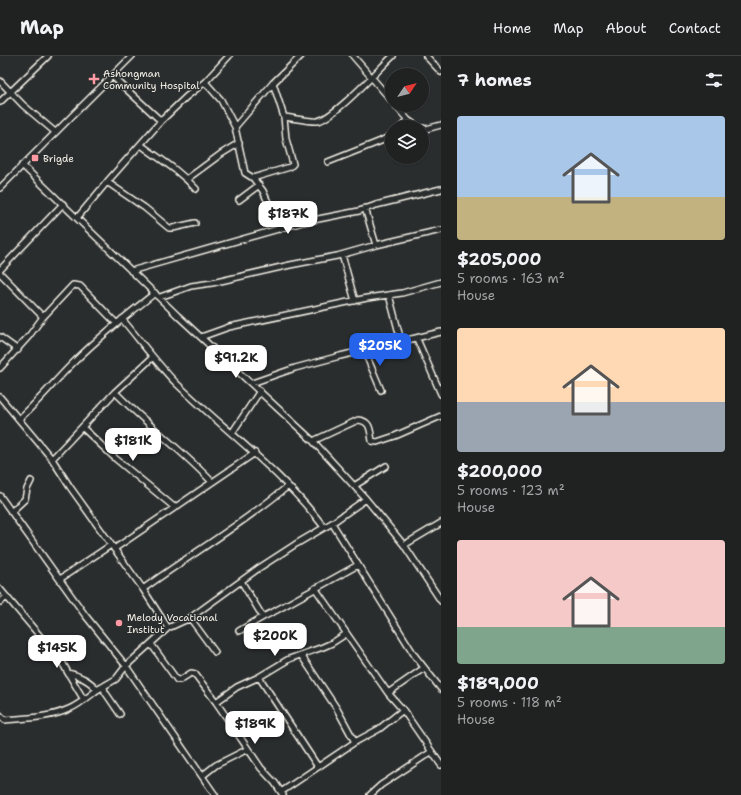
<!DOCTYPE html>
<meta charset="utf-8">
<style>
body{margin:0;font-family:"Shantell Sans",sans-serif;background:#282a2a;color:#f1f3f6;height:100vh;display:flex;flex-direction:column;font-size:15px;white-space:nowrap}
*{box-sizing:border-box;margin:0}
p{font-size:13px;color:#a2a4a5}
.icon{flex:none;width:22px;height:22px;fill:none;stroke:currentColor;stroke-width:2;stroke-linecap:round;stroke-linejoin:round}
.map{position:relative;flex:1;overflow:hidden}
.panel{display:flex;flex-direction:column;background:#202222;width:300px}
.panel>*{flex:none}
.needle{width:26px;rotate:55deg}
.buttons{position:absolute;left:385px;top:12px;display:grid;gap:8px}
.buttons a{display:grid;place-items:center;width:44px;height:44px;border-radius:50%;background:#202222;box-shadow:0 1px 3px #0004,0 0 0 1px #3d3f40;font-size:20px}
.price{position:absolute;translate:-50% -34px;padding:0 9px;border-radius:8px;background:#fff;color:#222;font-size:13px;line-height:26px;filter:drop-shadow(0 1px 2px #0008)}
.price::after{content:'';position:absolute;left:50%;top:24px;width:12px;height:9px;margin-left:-6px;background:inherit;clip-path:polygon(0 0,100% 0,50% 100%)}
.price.active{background:#2563eb;color:#fff}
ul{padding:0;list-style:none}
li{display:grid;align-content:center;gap:8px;height:212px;padding:0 16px}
li span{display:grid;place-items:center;height:124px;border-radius:4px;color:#555}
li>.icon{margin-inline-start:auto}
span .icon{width:72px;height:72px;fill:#fffc;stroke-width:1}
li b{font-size:17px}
h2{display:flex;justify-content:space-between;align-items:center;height:48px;padding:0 16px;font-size:17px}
header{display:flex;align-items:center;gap:24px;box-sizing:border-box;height:56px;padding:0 20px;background:#202222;border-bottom:1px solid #3d3f40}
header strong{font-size:19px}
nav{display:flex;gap:22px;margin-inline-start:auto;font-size:14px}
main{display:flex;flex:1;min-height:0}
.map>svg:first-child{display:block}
</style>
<header>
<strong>Map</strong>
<nav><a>Home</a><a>Map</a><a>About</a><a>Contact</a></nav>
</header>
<main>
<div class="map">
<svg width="441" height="739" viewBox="0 0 441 739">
<rect width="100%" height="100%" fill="#2a2d2e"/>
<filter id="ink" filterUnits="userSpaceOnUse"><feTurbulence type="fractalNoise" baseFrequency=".025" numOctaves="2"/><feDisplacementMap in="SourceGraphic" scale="8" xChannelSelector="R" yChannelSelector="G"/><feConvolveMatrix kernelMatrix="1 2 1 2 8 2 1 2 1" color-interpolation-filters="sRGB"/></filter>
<g filter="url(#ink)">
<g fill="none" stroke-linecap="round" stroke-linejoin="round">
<defs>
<path id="minor" d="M 353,0 L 392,45
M 426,0 L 441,16
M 112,20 L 161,65
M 0,25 L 23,49 L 55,76
M 205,26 L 221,44 L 235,71 L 245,117 L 253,122 L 263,135 L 280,173
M 0,46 L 48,0
M 395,49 L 408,64 L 418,71
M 284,61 C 293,62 310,66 318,65 C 335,61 378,14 393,0
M 235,71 L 273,27 L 301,0
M 401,71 L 408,64
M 422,72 L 426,73 L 441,69
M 141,89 C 160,103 180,115 196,133
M 328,106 L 381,85 L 392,79
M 22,109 L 178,260 L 313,385 L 366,443 L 404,489 L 441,545
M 253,122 L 290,111 L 293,108 L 286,83 L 284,61 L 273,27
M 187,123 L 221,98 L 239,87
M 107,126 L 145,152 L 169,172 L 173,172 L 195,167
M 0,132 L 132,0
M 239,144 L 259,129
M 365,152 L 376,189
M 77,162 L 107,126 L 161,65 L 186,41 L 205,26 L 229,0
M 342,199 L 355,245
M 0,214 L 63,148
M 131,215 L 303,166 L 359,155 L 376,149 L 441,133
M 0,217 L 43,261
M 389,239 L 401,285
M 160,241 L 191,230 L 212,227 L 290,209 L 337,200 L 376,189 L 441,174
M 122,263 C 140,284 157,308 177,328 C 227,376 281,415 324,471
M 0,281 L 18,294
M 201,281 L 229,271 L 367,242 L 402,237 L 441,226
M 417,283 L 441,338
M 364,294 L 381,334
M 0,312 L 29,280 L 43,261 L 73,229 L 80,230 L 116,267
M 252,327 L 295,312 L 340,300 L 441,276
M 115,336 C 146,368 182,394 212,426
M 0,341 L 52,403 L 70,431 L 143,533 L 168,572
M 19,363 C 38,346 54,326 72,308 C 98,282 126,260 155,237
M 83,372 L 116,403 L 174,451
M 232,377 L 260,335
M 313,385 L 358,364 C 371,365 370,374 372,385 L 377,386 L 395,380 L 441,360
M 52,403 L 115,336 L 153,301
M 354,430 L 386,410
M 0,440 L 85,559 L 126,610 L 215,739
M 11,456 L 25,443 L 27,433 L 31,425
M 332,467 L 415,600 L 441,633
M 404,489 L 441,467
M 114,493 L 255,397
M 60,523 L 111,489
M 241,525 L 263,561
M 315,532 L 388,637 L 403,654 L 441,709
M 0,533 L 62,606 L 68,617 C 78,619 91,625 97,634 L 116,623 L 126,610 L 138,599 L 168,572 L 190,562 L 259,512 L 296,488 L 332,467 L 366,443
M 143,533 C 191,498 243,468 288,430
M 0,546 L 7,541
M 190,562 L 215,596
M 239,575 L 263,561 L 275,555 L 358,509
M 151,588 L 177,624 L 180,624 L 191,617 L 195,618 L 216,646 L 261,712 L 275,727 L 283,739
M 301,599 L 337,653 L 355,686
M 68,617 L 84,644
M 259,621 L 318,711
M 104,631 L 105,636 L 120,658
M 388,637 L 424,612
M 216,646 L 237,631 L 259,621 L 289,603 L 323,591 L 332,587 L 346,578
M 0,659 L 5,664 C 26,662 49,662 69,653 C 79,649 88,641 97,634
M 202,720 L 216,709 L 248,693
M 281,736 L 355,686 L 379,673 L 403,654
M 370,739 L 381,729 L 431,696"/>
</defs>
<use href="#minor" stroke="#f4f1e8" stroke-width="8"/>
<use href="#minor" stroke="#2a2d2e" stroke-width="5"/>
</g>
</g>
<g fill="#ff9aa2" stroke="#2a2d2e" stroke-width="1.5">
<path d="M92 17h4v4h4v4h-4v4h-4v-4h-4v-4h4z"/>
<rect x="31" y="98" width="8" height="8" rx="2"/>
<circle cx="119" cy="567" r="4"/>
</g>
<g text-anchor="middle" stroke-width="3" stroke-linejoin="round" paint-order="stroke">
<g font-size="10" fill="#f4f1e8" stroke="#2a2d2e" text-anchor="start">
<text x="103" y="21">Ashongman<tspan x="103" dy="12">Community Hospital</tspan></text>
<text x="43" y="106">Brigde</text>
<text x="127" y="565">Melody Vocational<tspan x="127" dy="12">Institut</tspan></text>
</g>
</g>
</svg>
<div class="buttons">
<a><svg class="needle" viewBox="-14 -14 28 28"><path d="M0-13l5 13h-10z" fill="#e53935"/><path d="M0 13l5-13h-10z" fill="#a2a4a5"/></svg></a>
<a><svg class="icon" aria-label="layers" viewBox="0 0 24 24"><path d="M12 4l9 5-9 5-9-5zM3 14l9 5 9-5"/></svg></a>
</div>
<b class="price" style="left:288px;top:179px">$187K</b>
<b class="price active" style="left:380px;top:311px">$205K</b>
<b class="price" style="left:236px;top:323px">$91.2K</b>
<b class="price" style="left:133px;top:406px">$181K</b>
<b class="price" style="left:275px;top:601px">$200K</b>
<b class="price" style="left:57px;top:613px">$145K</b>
<b class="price" style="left:255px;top:689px">$189K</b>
</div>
<section class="panel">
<h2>7 homes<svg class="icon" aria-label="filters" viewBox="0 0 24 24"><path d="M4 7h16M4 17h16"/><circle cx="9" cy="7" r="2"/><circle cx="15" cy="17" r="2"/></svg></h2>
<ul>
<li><span style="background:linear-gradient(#a9c7e8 65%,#c2b280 0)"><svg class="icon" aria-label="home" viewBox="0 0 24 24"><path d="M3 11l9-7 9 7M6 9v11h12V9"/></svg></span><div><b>$205,000</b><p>5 rooms · 163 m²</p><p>House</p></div></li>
<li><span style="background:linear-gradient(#ffd9b3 60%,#9aa5b1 0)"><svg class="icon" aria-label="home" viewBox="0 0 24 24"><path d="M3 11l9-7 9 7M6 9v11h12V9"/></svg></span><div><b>$200,000</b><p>5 rooms · 123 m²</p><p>House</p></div></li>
<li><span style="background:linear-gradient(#f6c9c9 70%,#7fa58c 0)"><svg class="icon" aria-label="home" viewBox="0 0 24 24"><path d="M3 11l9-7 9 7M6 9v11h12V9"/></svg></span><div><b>$189,000</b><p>5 rooms · 118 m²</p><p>House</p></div></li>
</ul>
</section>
</main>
